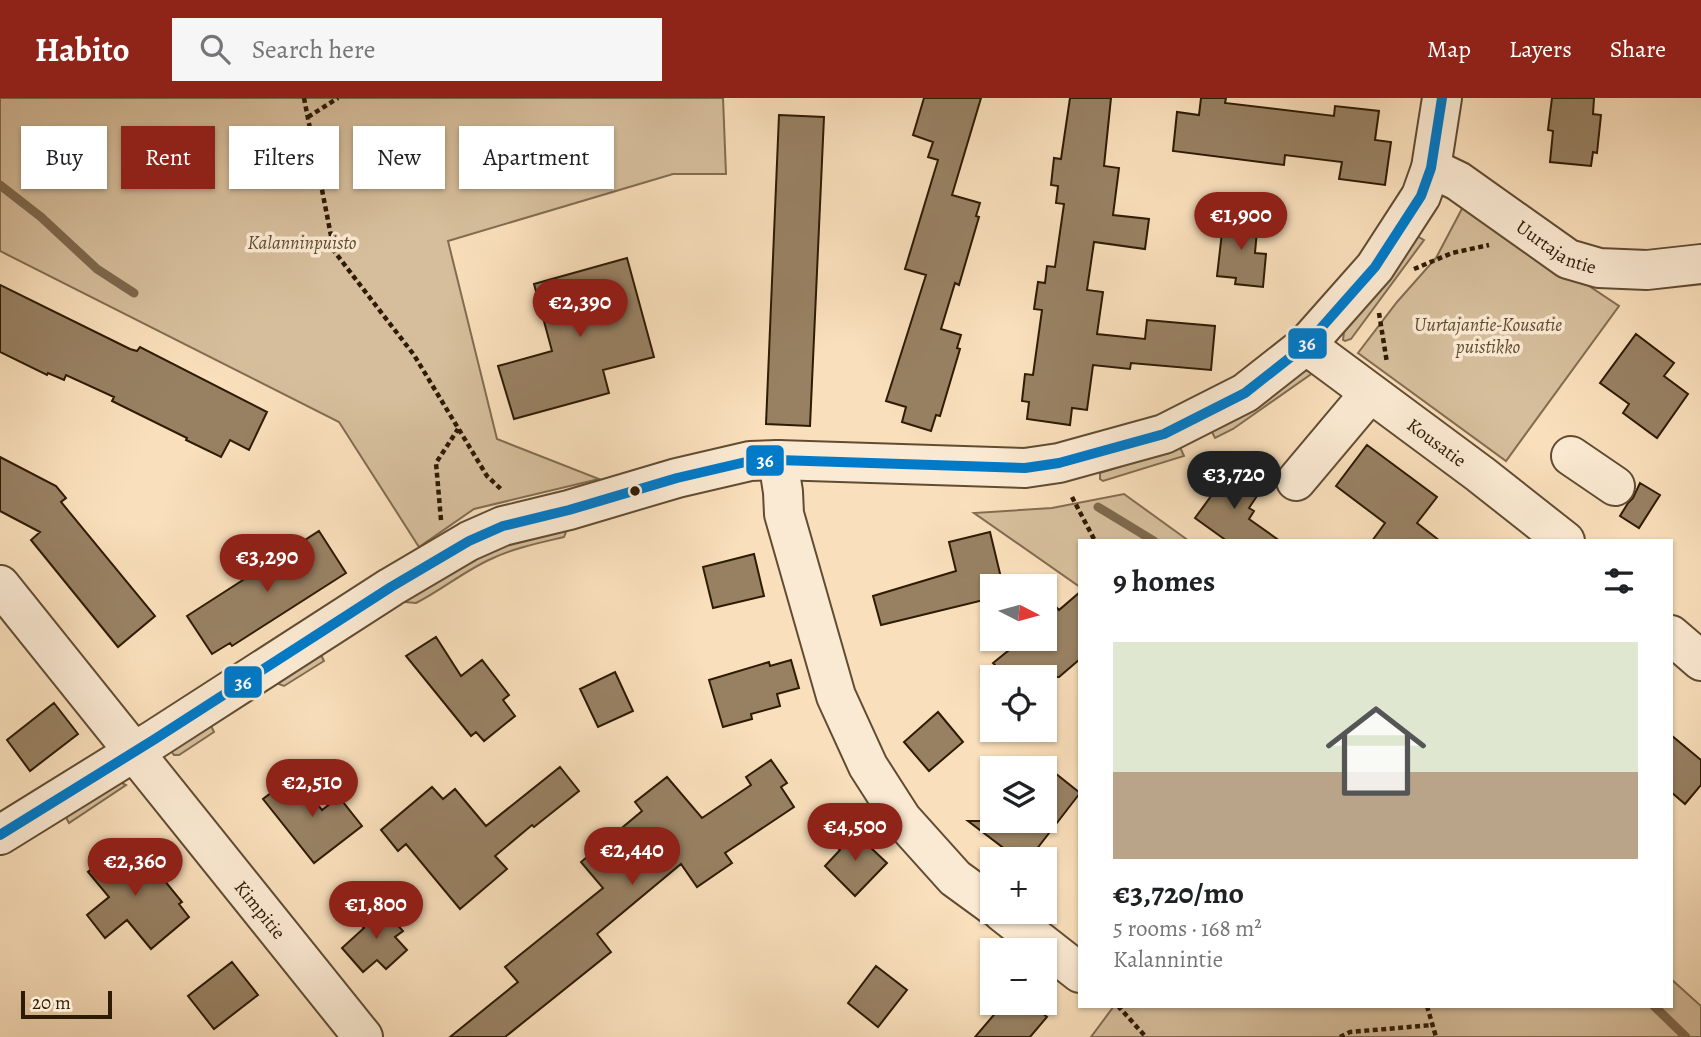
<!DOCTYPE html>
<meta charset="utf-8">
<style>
body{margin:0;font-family:Alegreya,serif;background:#f6f6f6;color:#202124;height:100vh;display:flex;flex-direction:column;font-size:26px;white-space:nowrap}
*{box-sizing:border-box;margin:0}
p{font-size:23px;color:#757577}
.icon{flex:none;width:38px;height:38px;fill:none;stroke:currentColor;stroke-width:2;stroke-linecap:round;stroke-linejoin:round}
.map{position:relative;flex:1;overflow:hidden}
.details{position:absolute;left:1078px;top:441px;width:595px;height:469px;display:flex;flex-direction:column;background:#fff;border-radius:0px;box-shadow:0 2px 5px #0004}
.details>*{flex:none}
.hud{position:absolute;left:21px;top:28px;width:665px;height:63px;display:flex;gap:14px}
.needle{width:46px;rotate:96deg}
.tools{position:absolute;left:980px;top:476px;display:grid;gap:14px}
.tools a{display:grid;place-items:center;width:77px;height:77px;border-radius:0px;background:#fff;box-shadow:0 2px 5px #0004;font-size:35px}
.scale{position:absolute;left:21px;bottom:18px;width:91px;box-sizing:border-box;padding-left:7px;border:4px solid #2e1b04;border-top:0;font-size:19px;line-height:24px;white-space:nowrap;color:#2e1b04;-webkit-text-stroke:5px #fbead3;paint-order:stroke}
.price{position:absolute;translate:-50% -60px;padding:0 16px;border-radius:24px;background:#8f2418;color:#fff;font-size:23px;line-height:46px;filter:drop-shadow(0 2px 4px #0008)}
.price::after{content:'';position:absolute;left:50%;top:42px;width:21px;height:16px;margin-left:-10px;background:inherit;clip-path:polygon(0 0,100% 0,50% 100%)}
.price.active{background:#222;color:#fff}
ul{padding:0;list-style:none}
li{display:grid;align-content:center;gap:14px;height:371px;padding:0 35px}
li+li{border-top:2px solid #e0e0e0}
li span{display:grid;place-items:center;height:217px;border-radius:0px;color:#555}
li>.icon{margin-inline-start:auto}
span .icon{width:126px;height:126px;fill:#fffc;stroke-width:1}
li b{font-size:30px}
h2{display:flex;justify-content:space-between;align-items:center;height:84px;padding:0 35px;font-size:30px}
.tag{padding:0 24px;border-radius:0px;background:#fff;box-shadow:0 2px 5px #0004;font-size:24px;line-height:63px}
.tag.active{background:#8f2418;color:#fff}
header{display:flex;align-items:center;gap:42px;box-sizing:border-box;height:98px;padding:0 35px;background:#8f2418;color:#fff}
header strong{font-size:33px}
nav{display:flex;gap:38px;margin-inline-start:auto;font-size:24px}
.search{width:490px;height:63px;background:#f6f6f6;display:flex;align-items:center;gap:18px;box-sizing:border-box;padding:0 24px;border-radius:0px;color:#757577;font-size:26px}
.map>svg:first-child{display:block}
</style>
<header>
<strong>Habito</strong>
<div class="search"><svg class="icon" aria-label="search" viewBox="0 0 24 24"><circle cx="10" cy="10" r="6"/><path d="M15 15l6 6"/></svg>Search here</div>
<nav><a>Map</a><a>Layers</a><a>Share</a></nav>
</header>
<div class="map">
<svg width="1701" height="939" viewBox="0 0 1701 939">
<rect width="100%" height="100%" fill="#f9dfbb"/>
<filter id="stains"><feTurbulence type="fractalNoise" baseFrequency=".00286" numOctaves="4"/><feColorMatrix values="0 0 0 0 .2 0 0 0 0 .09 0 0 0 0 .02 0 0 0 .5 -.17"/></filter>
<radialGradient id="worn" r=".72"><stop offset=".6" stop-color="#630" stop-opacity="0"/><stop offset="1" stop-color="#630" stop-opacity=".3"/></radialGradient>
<path fill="#d6be9c" stroke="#826c50" stroke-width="2" d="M 0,0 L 723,0 L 726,76 L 673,76 L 448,143 L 497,341 L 599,381 L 474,411 L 419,449 L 339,324 L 0,153 Z
M 1465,105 L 1619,208 L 1506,363 L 1358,255 L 1397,204 L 1436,160 Z
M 1415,137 L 1424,142 L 1351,241 L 1345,243 L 1343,242 L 1344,234 L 1355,219 Z
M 1301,272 L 1314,274 L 1233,331 L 1215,340 L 1211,332 Z
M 1179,347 L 1184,358 L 1103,383 L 1100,381 L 1100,375 L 1163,355 Z
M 1124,396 L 1189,443 L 1080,443 L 1080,489 L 974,415 L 1052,410 Z
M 566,427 L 566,434 L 564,439 C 539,445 514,450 491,461 C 464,473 442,492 416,505 L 405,504 L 401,499 L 484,452 Z
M 320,555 L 324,563 L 284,588 L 276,585 Z
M 209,624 L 214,634 L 179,657 L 174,657 L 171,653 Z
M 120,684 L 126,687 L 69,725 L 64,716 Z
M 1671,881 L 1701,908 L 1701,939 L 1091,939 L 1114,908 L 1671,908 Z"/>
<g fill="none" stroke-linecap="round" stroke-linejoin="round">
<path stroke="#7e684d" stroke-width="9" d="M 0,87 L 41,119 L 97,171 L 134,195
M 1098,409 L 1154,443
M 1654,908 L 1686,939"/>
</g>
<path fill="#988163" stroke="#2e1b04" stroke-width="2" d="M 924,0 L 981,0 L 952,97 L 980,105 L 976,118 L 979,119 L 959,187 L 955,185 L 941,231 L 961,237 L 957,250 L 960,251 L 940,318 L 936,317 L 931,333 L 902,324 L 906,309 L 886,303 L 926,177 L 905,171 L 938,62 L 928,59 L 933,44 L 913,37 Z
M 1070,0 L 1111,0 L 1104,68 L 1119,70 L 1113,117 L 1149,121 L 1145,151 L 1094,144 L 1087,192 L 1103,194 L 1097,236 L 1145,241 L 1147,222 L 1215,228 L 1211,272 L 1131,265 L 1130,271 L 1093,267 L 1087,312 L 1072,310 L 1070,327 L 1027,321 L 1029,304 L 1022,303 L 1025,276 L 1033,277 L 1042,212 L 1034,211 L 1038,184 L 1045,185 L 1047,168 L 1055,169 L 1064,106 L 1056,105 L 1058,88 L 1051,87 L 1054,60 L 1061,61 Z
M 1201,0 L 1226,0 L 1225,5 L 1334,18 L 1335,8 L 1379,13 L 1375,42 L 1391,44 L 1385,87 L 1339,81 L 1342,64 L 1285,57 L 1284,67 L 1173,53 L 1177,14 L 1199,17 Z
M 1552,0 L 1594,0 L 1593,16 L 1601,17 L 1597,55 L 1593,54 L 1591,68 L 1550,64 L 1553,33 L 1548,32 Z
M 779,17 L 824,19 L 810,328 L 766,326 Z
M 1224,117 L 1258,121 L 1255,155 L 1266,156 L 1263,189 L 1235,186 L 1236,180 L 1217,178 Z
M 627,160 L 654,259 L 603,272 L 609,295 L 514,321 L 498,268 L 552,253 L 534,186 Z
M 0,187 L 130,251 L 137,253 L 140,249 L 267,314 L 249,352 L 230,342 L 221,359 L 186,342 L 187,340 L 112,303 L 114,299 L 66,277 L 64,282 L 48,275 L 47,277 L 0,254 Z
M 1636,236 L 1674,265 L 1664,278 L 1688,296 L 1657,340 L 1623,315 L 1629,306 L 1600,285 Z
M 1367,347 L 1437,399 L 1417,425 L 1440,443 L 1372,443 L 1385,425 L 1336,388 Z
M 0,359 L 56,388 L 66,400 L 61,404 L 155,518 L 118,549 L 31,442 L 40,434 L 0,413 Z
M 1231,371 L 1261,392 L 1249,410 L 1254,413 L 1249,421 L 1280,443 L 1227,443 L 1195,420 Z
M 1640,385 L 1660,397 L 1639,430 L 1620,418 L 1628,405 L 1633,400 Z
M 319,433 L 346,475 L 232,548 L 230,545 L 212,556 L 187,518 Z
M 990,434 L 1003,488 L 992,488 L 992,500 L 881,527 L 873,498 L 956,473 L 949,444 Z
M 754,456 L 764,498 L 713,510 L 703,469 Z
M 1080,494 L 1080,561 L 1059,579 L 1006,579 L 993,565 L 1009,552 L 1000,541 L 1045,541 L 1045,497 L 1059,512 Z
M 436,539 L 461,578 L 482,562 L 509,597 L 503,602 L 515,618 L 484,643 L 476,634 L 471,638 L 406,558 Z
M 791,562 L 799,590 L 777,596 L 780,608 L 751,616 L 752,621 L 723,629 L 709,582 L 769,564 L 770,568 Z
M 615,574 L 633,613 L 598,629 L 580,591 Z
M 54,605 L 78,636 L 30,673 L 7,642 Z
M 938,614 L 963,644 L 929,673 L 904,644 Z
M 1671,637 L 1701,662 L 1701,687 L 1685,706 L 1671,694 Z
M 771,662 L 787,685 L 781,689 L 794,709 L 725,755 L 732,765 L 697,789 L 681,766 L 597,836 L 611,854 L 505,939 L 450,939 L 518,884 L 505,869 L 603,790 L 581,764 L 642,713 L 635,704 L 667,679 L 702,720 L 751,687 L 746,679 Z
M 1045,667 L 1080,695 L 1029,761 L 1018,761 L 968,723 L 1045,723 Z
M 560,669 L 579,693 L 534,729 L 532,727 L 495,758 L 507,771 L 460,811 L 406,746 L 398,753 L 381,732 L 432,689 L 443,701 L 455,691 L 486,728 Z
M 295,677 L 322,712 L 339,699 L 362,728 L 314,765 L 263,701 Z
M 852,732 L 887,765 L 855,798 L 825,768 L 840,752 L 836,748 Z
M 126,746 L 137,760 L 143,756 L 182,804 L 179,806 L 189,819 L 151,851 L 127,822 L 105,840 L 87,817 L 109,799 L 88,774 L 117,750 L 118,752 Z
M 379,806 L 403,833 L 395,839 L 407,852 L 386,871 L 377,862 L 363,874 L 342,850 L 364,830 L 358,824 Z
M 232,864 L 258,897 L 214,931 L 188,898 Z
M 876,868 L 907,892 L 878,929 L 848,905 Z
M 1004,905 L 1030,905 L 1047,919 L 1030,939 L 975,939 Z"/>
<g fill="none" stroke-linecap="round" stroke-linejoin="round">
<defs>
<g id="minor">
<path id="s1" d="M 1431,70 L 1458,83 L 1568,161 L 1599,170 L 1647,172 L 1701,166"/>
<path id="s2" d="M 1306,247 L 1480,376 L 1565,443"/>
<path d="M 1571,358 L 1615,388"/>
<path d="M 778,362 L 783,394 L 784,416 L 836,598 L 868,668 L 902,721 L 955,780 L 992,807"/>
<path d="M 1296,383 L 1370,295"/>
<path id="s3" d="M 0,487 L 363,939"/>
<path d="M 1671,537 L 1701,563"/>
<path d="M 0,737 L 155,641 L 391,489 L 469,443 L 503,428 L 569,412 L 677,380 L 750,363 L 778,362 L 1025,370 L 1059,365 L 1164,336 L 1245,295 L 1306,247 L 1375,169 L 1421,98 L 1431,70 L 1442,0"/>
<path d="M 1002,814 L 1080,875"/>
</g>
</defs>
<use href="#minor" stroke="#614c32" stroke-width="42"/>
<path stroke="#2e1b04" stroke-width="4.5" stroke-dasharray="5 3.5" stroke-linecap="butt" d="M 304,0 L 334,153 L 414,257 L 487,378 L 503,393
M 308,19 L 338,0
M 1414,171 L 1452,155 L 1489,147
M 1379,215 L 1387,265
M 1072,399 L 1095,443
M 441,422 L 436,365 L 458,331
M 1118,908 L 1146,939
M 1427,908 L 1436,939
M 1340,939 L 1350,934 L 1433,927"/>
<use href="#minor" stroke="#fbead3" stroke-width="38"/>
<defs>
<path id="bus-1" d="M 0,737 L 155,641 L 391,489 L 469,443 L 503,428 L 569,412 L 677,380 L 750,363 L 778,362 L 1025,370 L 1059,365 L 1164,336 L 1245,295 L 1306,247 L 1375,169 L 1421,98 L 1431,70 L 1442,0"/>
</defs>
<use href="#bus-1" stroke="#fbead3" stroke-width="16"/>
<use href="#bus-1" stroke="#007ac9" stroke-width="10"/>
</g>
<circle fill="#2e1b04" stroke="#fbead3" stroke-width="2.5" cx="635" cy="393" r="6"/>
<g text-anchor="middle" stroke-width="7" stroke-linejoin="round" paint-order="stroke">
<g font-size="19" font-style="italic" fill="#604c32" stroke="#fbead3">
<text x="302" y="151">Kalanninpuisto</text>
<text x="1488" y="233">Uurtajantie-Kousatie<tspan x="1488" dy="22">puistikko</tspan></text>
</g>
<g font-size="19" fill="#2e1b04" stroke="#fbead3">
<text dy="7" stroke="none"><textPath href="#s1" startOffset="149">Uurtajantie</textPath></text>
<text dy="7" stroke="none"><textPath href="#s2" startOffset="163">Kousatie</textPath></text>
<text dy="7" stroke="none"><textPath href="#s3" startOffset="416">Kimpitie</textPath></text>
</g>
</g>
<g stroke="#fbead3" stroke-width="2.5">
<rect x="1287" y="229" width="41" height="33" rx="7" fill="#007ac9"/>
<rect x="745" y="346" width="40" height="33" rx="7" fill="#007ac9"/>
<rect x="223" y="567" width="40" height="34" rx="7" fill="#007ac9"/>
</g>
<g font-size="19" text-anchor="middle" font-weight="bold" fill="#fff">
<text x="1307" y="252">36</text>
<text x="765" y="369">36</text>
<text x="243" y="591">36</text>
</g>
<rect width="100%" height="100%" filter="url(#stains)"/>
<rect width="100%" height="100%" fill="url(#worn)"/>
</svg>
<div class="tools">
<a><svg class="needle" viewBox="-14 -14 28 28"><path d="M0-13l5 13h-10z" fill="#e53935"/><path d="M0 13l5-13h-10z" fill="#757577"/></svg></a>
<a><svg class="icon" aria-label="locate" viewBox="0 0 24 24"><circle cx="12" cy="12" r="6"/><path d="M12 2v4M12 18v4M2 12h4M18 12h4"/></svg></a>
<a><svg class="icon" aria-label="layers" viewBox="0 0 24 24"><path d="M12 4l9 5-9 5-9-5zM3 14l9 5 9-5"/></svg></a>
<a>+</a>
<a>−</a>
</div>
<div class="scale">20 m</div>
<b class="price" style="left:1241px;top:154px">€1,900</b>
<b class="price" style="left:580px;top:241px">€2,390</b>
<b class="price active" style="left:1234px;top:413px">€3,720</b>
<b class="price" style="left:267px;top:496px">€3,290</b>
<b class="price" style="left:312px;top:721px">€2,510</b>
<b class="price" style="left:855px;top:765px">€4,500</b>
<b class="price" style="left:632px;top:789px">€2,440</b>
<b class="price" style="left:135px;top:800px">€2,360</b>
<b class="price" style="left:376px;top:843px">€1,800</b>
<div class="hud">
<a class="tag">Buy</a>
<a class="tag active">Rent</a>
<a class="tag">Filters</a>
<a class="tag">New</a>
<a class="tag">Apartment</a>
</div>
<section class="details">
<h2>9 homes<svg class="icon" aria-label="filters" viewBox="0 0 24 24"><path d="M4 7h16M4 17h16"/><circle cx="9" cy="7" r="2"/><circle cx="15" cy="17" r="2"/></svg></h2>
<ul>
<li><span style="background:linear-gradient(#dfe7d0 60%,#b9a48a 0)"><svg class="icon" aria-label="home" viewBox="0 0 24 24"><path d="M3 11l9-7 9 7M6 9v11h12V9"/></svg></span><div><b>€3,720/mo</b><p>5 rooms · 168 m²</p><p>Kalannintie</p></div></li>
</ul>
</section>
</div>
